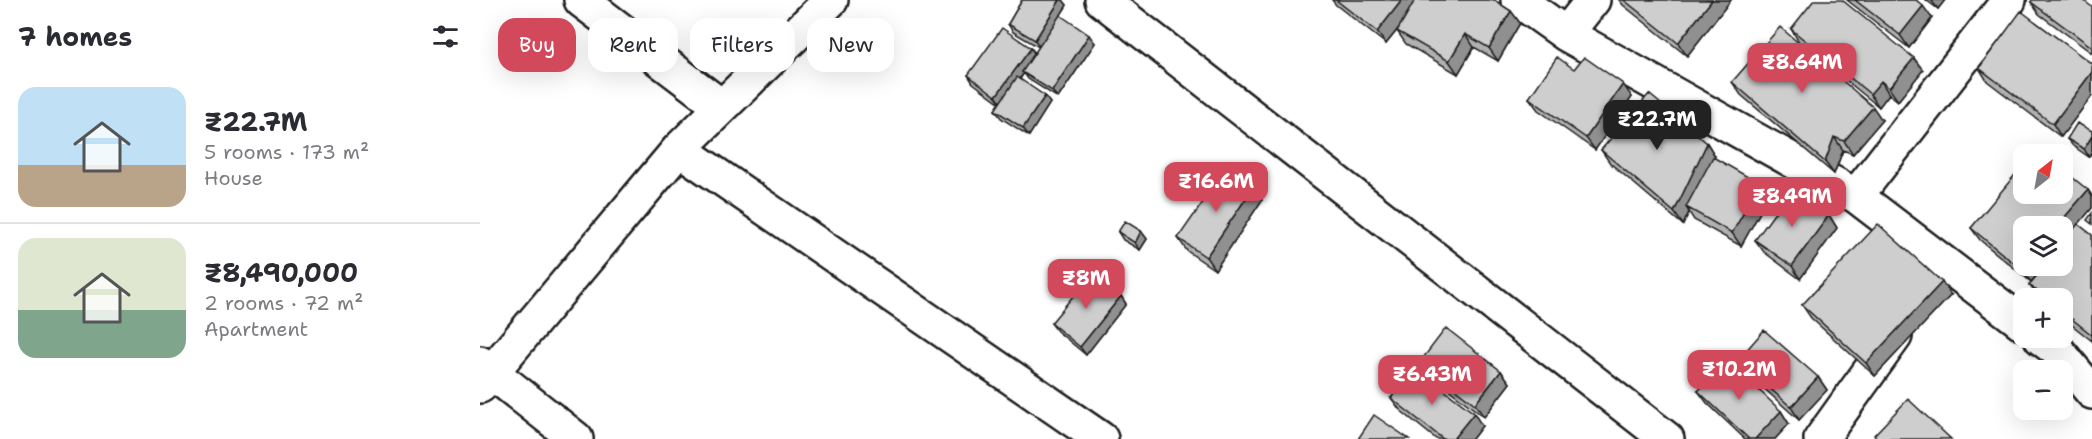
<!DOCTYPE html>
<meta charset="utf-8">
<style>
body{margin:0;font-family:"Shantell Sans",sans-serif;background:#f7f7f7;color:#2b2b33;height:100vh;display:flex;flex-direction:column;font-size:22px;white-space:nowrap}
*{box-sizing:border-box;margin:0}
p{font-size:20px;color:#7c7c81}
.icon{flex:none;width:33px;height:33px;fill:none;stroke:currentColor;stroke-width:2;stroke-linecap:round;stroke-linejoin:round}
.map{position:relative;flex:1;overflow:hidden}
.drawer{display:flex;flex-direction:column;background:#fff;width:480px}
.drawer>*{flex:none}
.guide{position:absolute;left:18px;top:18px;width:570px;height:54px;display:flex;gap:12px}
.needle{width:39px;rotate:31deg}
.fabs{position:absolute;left:1533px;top:144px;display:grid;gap:12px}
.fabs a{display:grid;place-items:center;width:60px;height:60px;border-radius:12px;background:#fff;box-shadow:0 6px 24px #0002;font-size:30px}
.price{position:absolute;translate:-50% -51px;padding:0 14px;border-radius:12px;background:#d1495b;color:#fff;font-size:20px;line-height:39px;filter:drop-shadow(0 2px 3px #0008)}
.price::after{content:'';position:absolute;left:50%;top:36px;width:18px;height:14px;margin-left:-9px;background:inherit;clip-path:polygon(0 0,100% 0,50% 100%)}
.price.on{background:#222;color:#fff}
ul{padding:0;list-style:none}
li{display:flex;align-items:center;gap:18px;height:150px;padding:0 18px}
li+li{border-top:2px solid #e1e1e2}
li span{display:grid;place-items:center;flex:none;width:168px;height:120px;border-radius:18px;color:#555}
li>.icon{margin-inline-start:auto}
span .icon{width:72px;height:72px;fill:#fffc;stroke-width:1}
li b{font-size:26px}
h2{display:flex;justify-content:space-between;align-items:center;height:72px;padding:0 18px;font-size:26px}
.tag{padding:0 21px;border-radius:18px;background:#fff;box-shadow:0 6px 24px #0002;font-size:21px;line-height:54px}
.tag.on{background:#d1495b;color:#fff}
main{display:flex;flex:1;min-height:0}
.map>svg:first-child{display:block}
</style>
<main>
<section class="drawer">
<h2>7 homes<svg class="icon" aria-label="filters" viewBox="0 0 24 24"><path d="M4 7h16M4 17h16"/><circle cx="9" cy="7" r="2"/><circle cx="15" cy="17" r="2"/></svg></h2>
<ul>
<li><span style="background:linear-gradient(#bfe0f5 65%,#b9a48a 0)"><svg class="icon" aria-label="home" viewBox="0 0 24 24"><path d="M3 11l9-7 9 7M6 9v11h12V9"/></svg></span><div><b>₹22.7M</b><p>5 rooms · 173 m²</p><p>House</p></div></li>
<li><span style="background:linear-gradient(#dfe7d0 60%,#7fa58c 0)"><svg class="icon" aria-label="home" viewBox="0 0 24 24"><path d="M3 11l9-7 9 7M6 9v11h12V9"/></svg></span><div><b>₹8,490,000</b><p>2 rooms · 72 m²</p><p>Apartment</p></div></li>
</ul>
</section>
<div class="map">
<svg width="1612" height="439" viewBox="0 0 1612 439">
<rect width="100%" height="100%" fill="#fff"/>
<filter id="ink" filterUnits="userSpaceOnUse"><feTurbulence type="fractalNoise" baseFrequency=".0167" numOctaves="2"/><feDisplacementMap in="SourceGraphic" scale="12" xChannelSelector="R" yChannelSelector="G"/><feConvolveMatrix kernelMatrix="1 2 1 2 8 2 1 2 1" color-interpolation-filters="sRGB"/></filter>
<g filter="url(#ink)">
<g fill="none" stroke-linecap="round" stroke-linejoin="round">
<defs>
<path id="minor" d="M 101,0 L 242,107
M 351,0 L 199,149 L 621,439
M 622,0 L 1187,439
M 1038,0 L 1086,34 L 1376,196 L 1544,324
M 1086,34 L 1113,0
M 1376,196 L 1529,0
M 1561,338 L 1577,350 L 1612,392
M 0,363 L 96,439
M 0,386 L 199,149
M 1341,439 L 1415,336"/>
</defs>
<use href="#minor" stroke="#1c1c1c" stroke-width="38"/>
<use href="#minor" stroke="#fff" stroke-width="33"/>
</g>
<path fill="#b1b1b1" stroke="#1c1c1c" stroke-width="1.5" d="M 542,0 L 583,0 L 587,5 L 580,16 L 615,43 L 578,98 L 548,79 L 544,73 L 540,79 L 570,103 L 549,136 L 521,118 L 515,110 L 520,103 L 493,83 L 488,75 L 551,48 L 555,53 L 559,47 L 533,32 L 528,24 Z
M 852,0 L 1014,0 L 1031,11 L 1040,23 L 1018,61 L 994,47 L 978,74 L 926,44 L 917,31 L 919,28 L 906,44 L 856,5 Z
M 1139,0 L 1251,0 L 1207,56 L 1143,5 Z
M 1367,0 L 1436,0 L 1452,18 L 1429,48 Z
M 1446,0 L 1465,0 L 1458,9 Z
M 1551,2 L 1612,7 L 1612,53 L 1559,14 Z
M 1311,29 L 1443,70 L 1418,101 L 1409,94 L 1399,107 L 1319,42 Z
M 1612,64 L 1612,96 L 1581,137 L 1507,81 L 1499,68 Z
M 1094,69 L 1152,97 L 1115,150 L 1058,110 L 1049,98 Z
M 1252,82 L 1402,120 L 1373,154 L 1363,150 L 1354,174 L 1261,95 Z
M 1612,131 L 1612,153 L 1609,157 L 1593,146 L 1587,139 Z
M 1227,143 L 1235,156 L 1234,158 L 1289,196 L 1261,246 L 1214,220 L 1209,212 L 1203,225 L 1130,163 L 1121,150 Z
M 773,188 L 782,200 L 735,270 L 707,251 L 698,238 Z
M 1608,190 L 1612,196 L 1612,208 L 1598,224 L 1612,235 L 1612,341 L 1582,317 L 1582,298 L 1560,298 L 1549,285 L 1565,266 L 1551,282 L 1500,240 L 1491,228 Z
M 1349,215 L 1357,228 L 1320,279 L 1284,252 L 1275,240 Z
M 661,231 L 667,239 L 660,250 L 643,240 L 638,232 Z
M 1471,295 L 1395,376 L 1331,318 L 1322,305 Z
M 641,296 L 646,304 L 606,355 L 577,331 L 571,323 Z
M 1258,360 L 1338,377 L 1347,390 L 1319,420 L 1267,373 Z
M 940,362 L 1021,371 L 1030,383 L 1004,417 L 949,374 Z
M 1218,391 L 1301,411 L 1309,424 L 1295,439 L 1265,439 L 1227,403 Z
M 911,398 L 1002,426 L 992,439 L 956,439 L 920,410 Z"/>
<path fill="#909090" stroke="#1c1c1c" stroke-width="1.5" d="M 580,0 L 583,0 L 587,5 L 560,48 L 555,40 Z
M 922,0 L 941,0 L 906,44 L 897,32 Z
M 1232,0 L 1251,0 L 1207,56 L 1198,43 Z
M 1451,0 L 1465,0 L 1458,9 Z
M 1443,6 L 1452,18 L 1429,48 L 1420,35 Z
M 1031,11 L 1040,23 L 1018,61 L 1009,48 Z
M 985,34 L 994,47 L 978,74 L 969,61 Z
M 609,35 L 615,43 L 578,98 L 572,91 Z
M 551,48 L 556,56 L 542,72 L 544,73 L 521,103 L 516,96 Z
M 1434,58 L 1443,70 L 1418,101 L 1409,88 Z
M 1612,72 L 1612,96 L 1581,137 L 1573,124 Z
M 1401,81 L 1409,94 L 1399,107 L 1390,94 Z
M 1143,84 L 1152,97 L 1115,150 L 1106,138 Z
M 565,96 L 570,103 L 549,136 L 543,128 Z
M 1393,107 L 1402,120 L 1373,154 L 1364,141 Z
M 1612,136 L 1612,153 L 1609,157 L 1604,149 Z
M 1354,137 L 1363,150 L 1354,174 L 1345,162 Z
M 1227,143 L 1235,156 L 1210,210 L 1206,207 L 1209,212 L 1203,225 L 1194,212 Z
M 1280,184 L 1289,196 L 1261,246 L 1252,233 Z
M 773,188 L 782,200 L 735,270 L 726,257 Z
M 1608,190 L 1612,196 L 1612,208 L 1582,244 L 1582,226 L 1577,226 Z
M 1349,215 L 1357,228 L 1320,279 L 1312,266 Z
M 661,231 L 667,239 L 660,250 L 655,243 Z
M 1545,266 L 1565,266 L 1551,282 L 1542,270 Z
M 1462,282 L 1471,295 L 1395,376 L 1386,363 Z
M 641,296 L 646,304 L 606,355 L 600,347 Z
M 1021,371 L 1030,383 L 1004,417 L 995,404 Z
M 1338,377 L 1347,390 L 1319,420 L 1311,407 Z
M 1301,411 L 1309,424 L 1295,439 L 1275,439 Z
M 994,413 L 1002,426 L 992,439 L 973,439 Z"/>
<path fill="#cecece" stroke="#1c1c1c" stroke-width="1.5" d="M 542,0 L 580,0 L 555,40 L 528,24 Z
M 856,0 L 922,0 L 897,32 Z
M 935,0 L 1014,0 L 1031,11 L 1009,48 L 985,34 L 969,61 L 917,31 Z
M 1144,0 L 1232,0 L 1198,43 Z
M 1334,0 L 1362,0 L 1434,58 L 1409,88 L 1401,81 L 1390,94 L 1311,29 Z
M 1375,0 L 1436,0 L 1443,6 L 1420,35 Z
M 1552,0 L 1603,0 L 1612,7 L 1612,47 L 1551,2 Z
M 1541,11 L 1612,64 L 1612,72 L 1573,124 L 1499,68 Z
M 580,15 L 609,35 L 572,91 L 542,72 Z
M 1300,27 L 1393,107 L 1364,141 L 1354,137 L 1345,162 L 1252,82 Z
M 522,28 L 551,48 L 516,96 L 488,75 Z
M 1077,57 L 1094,69 L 1104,57 L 1143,84 L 1106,138 L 1049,98 Z
M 537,77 L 565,96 L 543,128 L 515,110 Z
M 1169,94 L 1227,143 L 1194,212 L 1121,150 Z
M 1597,123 L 1612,131 L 1612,136 L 1604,149 L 1587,139 Z
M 1556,148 L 1564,154 L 1551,154 Z
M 1233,157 L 1280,184 L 1252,233 L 1206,207 Z
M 1544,164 L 1544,194 L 1582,194 L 1582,169 L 1608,190 L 1577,226 L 1544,226 L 1544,266 L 1545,266 L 1542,270 L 1491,228 Z
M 746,169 L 773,188 L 726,257 L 698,238 Z
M 1312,189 L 1349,215 L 1312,266 L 1275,240 Z
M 1612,213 L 1612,224 L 1607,220 Z
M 645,221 L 661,231 L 655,243 L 638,232 Z
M 1398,224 L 1462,282 L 1386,363 L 1322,305 Z
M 1598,224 L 1612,235 L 1612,335 L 1582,311 L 1582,298 L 1567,298 L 1549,285 L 1565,266 L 1582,266 L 1582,243 Z
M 612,273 L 641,296 L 600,347 L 571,323 Z
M 966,328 L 1021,371 L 995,404 L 940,362 Z
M 1284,330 L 1338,377 L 1311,407 L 1258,360 Z
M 1247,360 L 1301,411 L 1275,439 L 1269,439 L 1218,391 Z
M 935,368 L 994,413 L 973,439 L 963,439 L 911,398 Z
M 1428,399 L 1471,439 L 1398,439 L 1394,435 Z
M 894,415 L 929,439 L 878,439 Z"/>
</g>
</svg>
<div class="fabs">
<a><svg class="needle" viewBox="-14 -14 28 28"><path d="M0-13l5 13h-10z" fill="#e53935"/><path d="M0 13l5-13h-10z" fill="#7c7c81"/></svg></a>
<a><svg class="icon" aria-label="layers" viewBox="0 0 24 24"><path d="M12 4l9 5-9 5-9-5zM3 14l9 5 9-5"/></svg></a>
<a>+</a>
<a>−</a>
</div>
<b class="price" style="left:1322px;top:94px">₹8.64M</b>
<b class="price on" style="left:1177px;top:151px">₹22.7M</b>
<b class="price" style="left:736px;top:213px">₹16.6M</b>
<b class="price" style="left:1312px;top:228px">₹8.49M</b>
<b class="price" style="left:606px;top:310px">₹8M</b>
<b class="price" style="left:1259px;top:401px">₹10.2M</b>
<b class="price" style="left:952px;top:406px">₹6.43M</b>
<div class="guide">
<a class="tag on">Buy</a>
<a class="tag">Rent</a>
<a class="tag">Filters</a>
<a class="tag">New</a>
</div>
</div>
</main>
